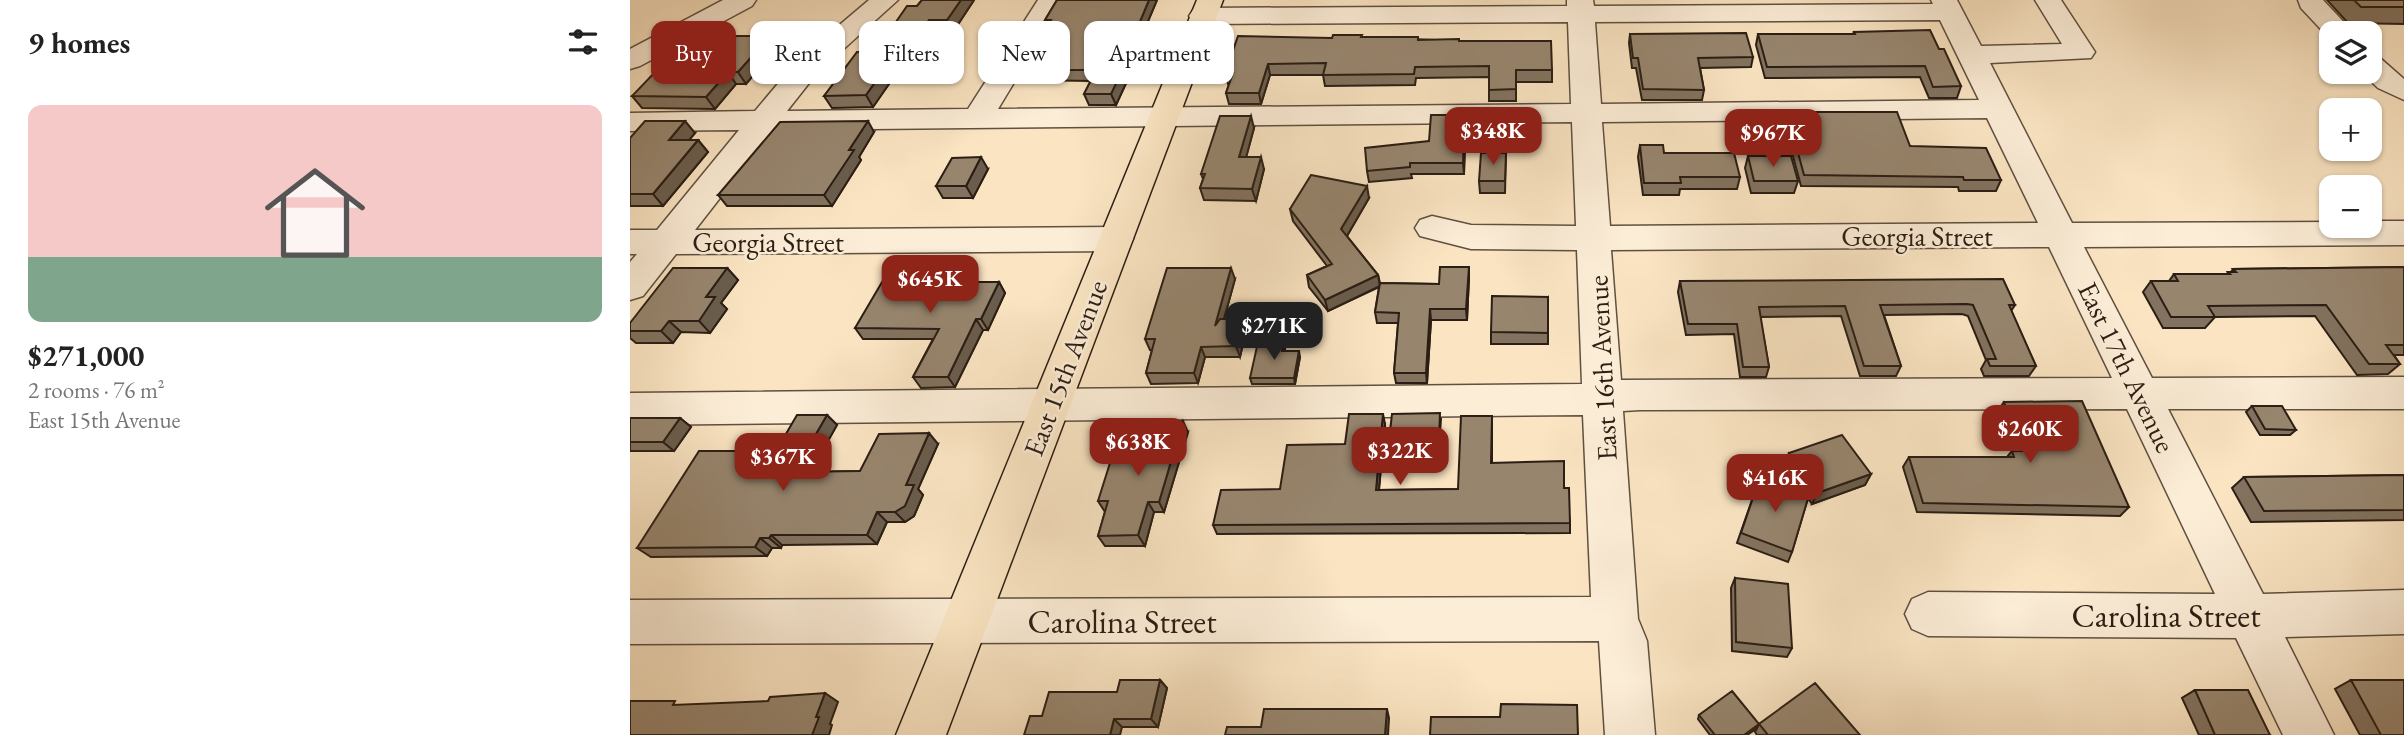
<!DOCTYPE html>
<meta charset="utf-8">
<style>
body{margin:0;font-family:"EB Garamond",serif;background:#f6f6f6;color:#222;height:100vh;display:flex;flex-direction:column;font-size:26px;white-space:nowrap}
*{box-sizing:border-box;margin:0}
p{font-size:23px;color:#767676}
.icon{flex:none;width:38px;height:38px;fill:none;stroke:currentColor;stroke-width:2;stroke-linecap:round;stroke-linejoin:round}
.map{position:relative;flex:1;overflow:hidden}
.panel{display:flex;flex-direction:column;background:#fff;width:630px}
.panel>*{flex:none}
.hud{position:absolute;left:21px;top:21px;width:665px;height:63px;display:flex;gap:14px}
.controls{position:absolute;left:1689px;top:21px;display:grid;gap:14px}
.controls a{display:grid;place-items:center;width:63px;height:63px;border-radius:14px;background:#fff;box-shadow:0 2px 5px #0004;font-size:35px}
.price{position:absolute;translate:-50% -60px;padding:0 16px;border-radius:14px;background:#8f2418;color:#fff;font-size:23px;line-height:46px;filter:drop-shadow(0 2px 4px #0008)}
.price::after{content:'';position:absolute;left:50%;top:42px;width:21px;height:16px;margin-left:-10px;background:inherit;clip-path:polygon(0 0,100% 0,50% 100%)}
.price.active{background:#222;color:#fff}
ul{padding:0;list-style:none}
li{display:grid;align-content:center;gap:14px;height:371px;padding:0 28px}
li span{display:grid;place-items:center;height:217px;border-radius:14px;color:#555}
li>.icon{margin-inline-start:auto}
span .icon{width:126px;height:126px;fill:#fffc;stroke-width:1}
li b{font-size:30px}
h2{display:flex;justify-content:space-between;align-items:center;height:84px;padding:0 28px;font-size:30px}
.pill{padding:0 24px;border-radius:14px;background:#fff;box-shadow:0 2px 5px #0004;font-size:24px;line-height:63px}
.pill.active{background:#8f2418;color:#fff}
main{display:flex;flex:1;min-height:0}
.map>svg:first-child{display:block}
</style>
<main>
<section class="panel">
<h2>9 homes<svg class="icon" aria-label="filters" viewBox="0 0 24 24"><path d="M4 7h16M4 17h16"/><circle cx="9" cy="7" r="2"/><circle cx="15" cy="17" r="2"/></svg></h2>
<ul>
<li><span style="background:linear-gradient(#f6c9c9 70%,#7fa58c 0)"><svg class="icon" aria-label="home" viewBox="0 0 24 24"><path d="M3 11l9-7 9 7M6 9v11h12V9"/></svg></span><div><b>$271,000</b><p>2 rooms · 76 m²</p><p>East 15th Avenue</p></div></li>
</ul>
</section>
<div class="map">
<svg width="1774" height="735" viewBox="0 0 1774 735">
<rect width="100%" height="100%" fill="#fae4c2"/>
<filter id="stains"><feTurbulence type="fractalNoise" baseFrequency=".00286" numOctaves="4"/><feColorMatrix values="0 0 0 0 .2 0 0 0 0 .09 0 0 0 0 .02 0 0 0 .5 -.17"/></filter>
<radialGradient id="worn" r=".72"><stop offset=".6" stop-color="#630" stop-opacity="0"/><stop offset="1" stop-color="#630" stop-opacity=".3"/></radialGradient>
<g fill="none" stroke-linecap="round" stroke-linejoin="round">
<defs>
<path id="minor" d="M 93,0 L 126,0 L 122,6 L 10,66 L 0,69 L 0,49 Z
M 239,0 L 268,0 L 187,73 L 157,111 L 338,109 L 408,0 L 434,0 L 368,109 L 941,104 L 938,22 L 573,24 L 563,22 L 559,16 L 563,10 L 573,8 L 937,6 L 937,0 L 963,0 L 964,6 L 1303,4 L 1301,0 L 1327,0 L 1351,46 L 1432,44 L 1405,0 L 1431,0 L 1465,52 L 1461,58 L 1360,63 L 1442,223 L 1701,222 L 1701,226 L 1740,226 L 1740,221 L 1774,221 L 1774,245 L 1454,247 L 1522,378 L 1774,377 L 1774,409 L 1538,409 L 1633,594 L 1774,590 L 1774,634 L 1655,637 L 1704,735 L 1653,735 L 1606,638 L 1298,636 L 1282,629 L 1275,614 L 1282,599 L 1298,592 L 1585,594 L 1497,409 L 1010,410 L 993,411 L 1008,619 L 1017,641 L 1025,735 L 975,735 L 969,641 L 0,644 L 0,600 L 961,597 L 953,415 L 0,425 L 0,393 L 952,384 L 947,250 L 841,249 L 790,236 L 785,228 L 790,220 L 802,216 L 841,225 L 946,226 L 942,122 L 143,130 L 65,230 L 486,227 L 498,231 L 503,239 L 498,247 L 486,251 L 46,254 L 13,296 L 0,300 L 0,262 L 7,254 L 0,254 L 0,230 L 27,230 L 109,130 L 0,131 L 0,113 L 125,111 L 167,61 ZM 1310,20 L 1349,100 L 971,104 L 965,22 ZM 1357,118 L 1408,223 L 980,226 L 972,122 ZM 1419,247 L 1482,378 L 991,380 L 981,250 Z
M 1668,0 L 1693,0 L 1724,33 L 1701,33 L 1700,39 L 1671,8 Z
M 1740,55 L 1750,58 L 1774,79 L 1774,100 L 1748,88 L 1731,72 L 1740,72 Z"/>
<path id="major" d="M 567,0 L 593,0 L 316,735 L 266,735 Z"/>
</defs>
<use href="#minor" stroke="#5f5040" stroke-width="3"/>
<use href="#major" stroke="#2b1e14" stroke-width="3"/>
<use href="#minor" fill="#fcedd7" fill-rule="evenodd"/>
<use href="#major" fill="#fae4c2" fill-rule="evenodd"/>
</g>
<path fill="#82725f" stroke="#2b1e14" stroke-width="2" d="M 292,0 L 344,0 L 323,32 L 305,32 L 287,58 L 277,58 L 243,107 L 202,108 L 194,96 L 234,52 L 287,6 Z
M 427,0 L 527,0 L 502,59 L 504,66 L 486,105 L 459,105 L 454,94 L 461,81 L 399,80 L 394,70 L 418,26 L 415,20 Z
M 1697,0 L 1774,0 L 1774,24 L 1718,23 Z
M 1224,32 L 1309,49 L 1331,86 L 1327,98 L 1299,98 L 1290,77 L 1135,78 L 1126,45 L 1128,34 L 1223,34 Z
M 1000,34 L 1123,57 L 1121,67 L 1070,68 L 1074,90 L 1072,100 L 1012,100 L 1006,68 L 1002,68 L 999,43 Z
M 140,36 L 147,47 L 116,84 L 106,84 L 85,109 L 12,108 L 2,96 L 94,46 Z
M 732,37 L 829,41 L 922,70 L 922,82 L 886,82 L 886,101 L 859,101 L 859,77 L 786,78 L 785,85 L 695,86 L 693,75 L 640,75 L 631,104 L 599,104 L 596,93 L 599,84 L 598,84 L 595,73 L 702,38 Z
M 1157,112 L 1280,146 L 1371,180 L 1366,191 L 1329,191 L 1328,187 L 1171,186 L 1154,123 Z
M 835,115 L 834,174 L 781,174 L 782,178 L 739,182 L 737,171 L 799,141 Z
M 624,128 L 616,157 L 634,169 L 626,201 L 574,200 L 570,188 L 573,179 L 571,174 Z
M 244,132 L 229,157 L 231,160 L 202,206 L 97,206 L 88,195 Z
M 65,133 L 59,140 L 68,140 L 78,152 L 33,206 L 0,206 L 0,138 Z
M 1010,145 L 1110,177 L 1107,189 L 1050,189 L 1049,195 L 1013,195 L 1008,157 Z
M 876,153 L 875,193 L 850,193 L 849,181 Z
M 1118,156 L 1168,181 L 1164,193 L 1121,193 L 1115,168 Z
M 358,169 L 343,198 L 313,198 L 306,186 Z
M 739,198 L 717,236 L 748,275 L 750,283 L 809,284 L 839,277 L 837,320 L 801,320 L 797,383 L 766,383 L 764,373 L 768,323 L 747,323 L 745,312 L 749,287 L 698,311 L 679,287 L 677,275 L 697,266 L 663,221 L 660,209 Z
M 1774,267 L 1774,355 L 1764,355 L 1770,364 L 1758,374 L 1727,375 L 1685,316 L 1585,317 L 1575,328 L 1533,328 L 1513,292 L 1521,281 L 1539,281 L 1544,274 L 1597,274 L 1598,272 L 1601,272 L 1603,269 Z
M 97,268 L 108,280 L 91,303 L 97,309 L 80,333 L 51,332 L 43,343 L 6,343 L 0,338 L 0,323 Z
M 289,277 L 293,282 L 369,282 L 375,293 L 358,330 L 353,330 L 325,387 L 291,388 L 283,377 L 303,339 L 233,339 L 225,328 Z
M 605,279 L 594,319 L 616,330 L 610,357 L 575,357 L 568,383 L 521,384 L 516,373 L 522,350 L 520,350 L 515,339 Z
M 1050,281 L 1385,305 L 1381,311 L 1406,366 L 1399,376 L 1354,376 L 1351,369 L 1356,360 L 1338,316 L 1332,314 L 1254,315 L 1271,366 L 1266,376 L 1230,376 L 1211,316 L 1130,317 L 1139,367 L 1136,377 L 1110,377 L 1104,334 L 1056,335 L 1048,292 Z
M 918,297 L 918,344 L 861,344 L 861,332 Z
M 655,348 L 655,351 L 670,357 L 665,384 L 622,384 L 620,378 Z
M 1374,402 L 1499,507 L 1490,516 L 1287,512 L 1273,467 L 1279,457 L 1377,457 L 1382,451 L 1367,412 Z
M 1622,406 L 1666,430 L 1660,435 L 1630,435 L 1616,412 Z
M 197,415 L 207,425 L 180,472 L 230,471 L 308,444 L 288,489 L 293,495 L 284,516 L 275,522 L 257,522 L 247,544 L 152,545 L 151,548 L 142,548 L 137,556 L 21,557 L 7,548 Z
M 862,416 L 862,463 L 934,488 L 940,523 L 940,533 L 587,534 L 583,525 L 650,489 L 715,444 L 755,424 L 749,490 L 828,489 Z
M 0,418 L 50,418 L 61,427 L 44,451 L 0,451 Z
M 811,419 L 809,446 L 760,446 L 759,440 Z
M 558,432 L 534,512 L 524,512 L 515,546 L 475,546 L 468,536 L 475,512 L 468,501 L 497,463 Z
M 1159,453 L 1241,474 L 1235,485 L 1182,504 L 1178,498 L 1162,552 L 1158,562 L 1107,543 L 1130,477 L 1175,493 L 1155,464 Z
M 1774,475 L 1774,520 L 1621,522 L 1602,488 L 1614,477 Z
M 1105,578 L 1162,648 L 1157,657 L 1102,651 L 1101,588 Z
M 530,680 L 537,688 L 528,727 L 492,727 L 412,716 Z
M 1721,680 L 1774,735 L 1730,735 L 1705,689 Z
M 1565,690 L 1640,735 L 1569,735 L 1552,698 Z
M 1069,715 L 1129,724 L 1127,728 L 1117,735 L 1080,735 L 1068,719 Z
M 1129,724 L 1230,735 L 1127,735 L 1125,732 Z"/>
<path fill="#6a5d4d" stroke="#2b1e14" stroke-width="2" d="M 331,0 L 344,0 L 323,32 L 317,20 Z
M 519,0 L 527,0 L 502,59 L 504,66 L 486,105 L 481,94 L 496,55 Z
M 299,20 L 305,32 L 287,58 L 281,46 Z
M 140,36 L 147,47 L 116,84 L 108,72 Z
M 271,46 L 277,58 L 243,107 L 236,95 Z
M 638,64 L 640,75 L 631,104 L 629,93 Z
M 98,72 L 106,84 L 85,109 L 76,97 Z
M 835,115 L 836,126 L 834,174 L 833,163 Z
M 621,116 L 624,128 L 613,169 L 609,157 Z
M 55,121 L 65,133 L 49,152 L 39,140 Z
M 238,121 L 244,132 L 229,157 L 231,160 L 202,206 L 194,195 L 219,150 Z
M 68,140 L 78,152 L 33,206 L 23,194 Z
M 351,157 L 358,169 L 343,198 L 336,186 Z
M 631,157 L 634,169 L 626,201 L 622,189 Z
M 737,186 L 739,198 L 714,241 L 711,229 Z
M 839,267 L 839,277 L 837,320 L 836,309 Z
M 97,268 L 108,280 L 91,303 L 97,309 L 80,333 L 69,321 L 76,297 Z
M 601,268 L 605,279 L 589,337 L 585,326 Z
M 748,275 L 750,286 L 698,311 L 695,300 Z
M 369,282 L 375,293 L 358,330 L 351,319 Z
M 800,309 L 801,320 L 797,383 L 796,373 Z
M 346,319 L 353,330 L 325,387 L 318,377 Z
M 613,319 L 616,330 L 610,357 L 606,346 Z
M 39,321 L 51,332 L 43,343 L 31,331 Z
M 571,347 L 575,357 L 568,383 L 564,373 Z
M 669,351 L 670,357 L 665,384 L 664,378 Z
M 753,414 L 755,424 L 748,499 L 746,490 Z
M 197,415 L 207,425 L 175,482 L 164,472 Z
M 50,418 L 61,427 L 44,451 L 33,442 Z
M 553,421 L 558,432 L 534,512 L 529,502 Z
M 299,433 L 308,444 L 288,489 L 293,495 L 284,516 L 275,522 L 265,512 L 276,485 Z
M 1241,474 L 1235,485 L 1182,504 L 1187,493 Z
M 518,502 L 524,512 L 515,546 L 508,535 Z
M 247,512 L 257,522 L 247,544 L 237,535 Z
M 141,535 L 152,545 L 151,548 L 139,538 Z
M 130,538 L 142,548 L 137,556 L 125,547 Z
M 530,680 L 537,688 L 528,727 L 521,719 Z
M 195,693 L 208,702 L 200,724 L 202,725 L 199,735 L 182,735 L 186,717 Z
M 757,709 L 759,718 L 758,735 L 755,735 Z
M 484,719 L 492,727 L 490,735 L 480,735 Z
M 1129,724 L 1127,728 L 1117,735 L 1114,735 Z"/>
<path fill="#97856e" stroke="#2b1e14" stroke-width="2" d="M 292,0 L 331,0 L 317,20 L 299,20 L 281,46 L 271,46 L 236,95 L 194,96 L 227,52 L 234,52 L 251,29 L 261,29 L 277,6 L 287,6 Z
M 427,0 L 519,0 L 496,55 L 500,55 L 481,94 L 454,94 L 466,70 L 394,70 L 421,20 L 415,20 Z
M 1724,0 L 1774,0 L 1774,7 L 1731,7 Z
M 1300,30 L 1309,49 L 1314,49 L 1331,86 L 1303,87 L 1295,66 L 1137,67 L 1128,34 L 1225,34 L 1224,32 Z
M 1116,33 L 1123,57 L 1068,58 L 1074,90 L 1013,89 L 1008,58 L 1003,58 L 1000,34 Z
M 703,35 L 732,35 L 731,37 L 788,37 L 788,40 L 829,39 L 829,41 L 921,41 L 922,70 L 886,70 L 886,89 L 859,90 L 859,66 L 785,67 L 784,74 L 693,75 L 696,63 L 638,64 L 629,93 L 596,93 L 603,73 L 595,73 L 608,36 L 702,38 Z
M 102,36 L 140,36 L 108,72 L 98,72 L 76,97 L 2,96 L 51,45 L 94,46 Z
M 1157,112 L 1267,112 L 1280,146 L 1356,148 L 1371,180 L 1334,180 L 1333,177 L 1174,175 Z
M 801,115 L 835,115 L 833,163 L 780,163 L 780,167 L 737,171 L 735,148 L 799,141 Z
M 590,116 L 621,116 L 609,157 L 631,157 L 622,189 L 570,188 L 575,174 L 571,174 Z
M 15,121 L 55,121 L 39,140 L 68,140 L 23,194 L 0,194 L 0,138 Z
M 238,121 L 219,150 L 224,150 L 194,195 L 88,195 L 150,122 Z
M 1010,145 L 1033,145 L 1034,153 L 1104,153 L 1110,177 L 1050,177 L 1051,183 L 1014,183 Z
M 851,153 L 876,153 L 875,181 L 849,181 Z
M 1118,156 L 1161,156 L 1168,181 L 1124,181 Z
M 351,157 L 336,186 L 306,186 L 322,158 Z
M 681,175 L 737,186 L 711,229 L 748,275 L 695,300 L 677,275 L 702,264 L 660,209 Z
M 810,267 L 839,267 L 836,309 L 800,309 L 796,373 L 764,373 L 769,313 L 745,312 L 750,283 L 809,284 Z
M 1774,267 L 1774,345 L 1756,345 L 1770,364 L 1739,364 L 1696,305 L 1578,306 L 1585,317 L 1541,317 L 1521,281 L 1548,281 L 1544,274 L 1600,274 L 1598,272 L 1606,272 L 1603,269 Z
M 43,268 L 97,268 L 76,297 L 85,297 L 69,321 L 39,321 L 31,331 L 0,331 L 0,323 Z
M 537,268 L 601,268 L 585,326 L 590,319 L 613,319 L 606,346 L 571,347 L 564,373 L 516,373 L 525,339 L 515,339 Z
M 255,277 L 289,277 L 287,282 L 369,282 L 351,319 L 346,319 L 318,377 L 283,377 L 309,329 L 225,328 Z
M 1373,279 L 1385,305 L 1379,305 L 1406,366 L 1360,366 L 1357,359 L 1366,359 L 1343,305 L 1337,304 L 1250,305 L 1271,366 L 1234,366 L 1215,306 L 1129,307 L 1139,367 L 1113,367 L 1107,324 L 1058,324 L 1050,281 Z
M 862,296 L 918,297 L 918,333 L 861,332 Z
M 628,342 L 654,342 L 652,351 L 669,351 L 664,378 L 620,378 Z
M 1452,401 L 1499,507 L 1293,503 L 1279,457 L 1384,457 L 1382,451 L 1392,451 L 1374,402 Z
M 1622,406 L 1652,406 L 1666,430 L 1635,429 Z
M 810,413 L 809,440 L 759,440 L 762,414 Z
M 719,414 L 753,414 L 746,490 L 828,489 L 831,416 L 862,416 L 861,463 L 934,461 L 934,488 L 939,488 L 940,523 L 583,525 L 591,490 L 650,489 L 657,445 L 715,444 Z
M 167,415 L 197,415 L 164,472 L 230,471 L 249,434 L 299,433 L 276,485 L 284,485 L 275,506 L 265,512 L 247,512 L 237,535 L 141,535 L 139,538 L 130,538 L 125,547 L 7,548 L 69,451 L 146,451 Z
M 0,418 L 50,418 L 33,442 L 0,442 Z
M 510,421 L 553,421 L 529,502 L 518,502 L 508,535 L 468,536 L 478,501 L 468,501 L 480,463 L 497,463 Z
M 1212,435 L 1241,474 L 1187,493 L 1159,453 Z
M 1774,475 L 1774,510 L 1634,511 L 1614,477 Z
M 1130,477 L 1179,495 L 1162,552 L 1111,533 Z
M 1105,578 L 1158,584 L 1162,648 L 1106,642 Z
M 490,680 L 530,680 L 521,719 L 484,719 L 480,735 L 394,735 L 400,716 L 412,716 L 419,692 L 487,692 Z
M 1721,680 L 1774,680 L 1774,735 L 1751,735 Z
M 1185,683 L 1230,735 L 1138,735 L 1129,724 Z
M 1565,690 L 1618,690 L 1640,735 L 1585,735 Z
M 1102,691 L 1129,724 L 1114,735 L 1085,735 L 1069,715 Z
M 195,693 L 186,717 L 189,717 L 182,735 L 0,735 L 0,701 L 45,701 L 43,705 L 138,701 L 140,697 Z
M 871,704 L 947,705 L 948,735 L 800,735 L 801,717 L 870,717 Z
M 634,709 L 757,709 L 755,735 L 595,735 L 597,727 L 631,727 Z"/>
<g text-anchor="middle" stroke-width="5" stroke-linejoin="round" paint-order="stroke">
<g font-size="28" fill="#2b1e14" stroke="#fcedd7">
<text x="1287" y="246">Georgia Street</text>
<text x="138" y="252">Georgia Street</text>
<text transform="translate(1497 367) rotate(64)" y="10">East 17th Avenue</text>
<text transform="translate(435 368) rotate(-69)" y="10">East 15th Avenue</text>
<text transform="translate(972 368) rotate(-93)" y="10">East 16th Avenue</text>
</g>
<g font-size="33" fill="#2b1e14" stroke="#fcedd7">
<text x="1536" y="627">Carolina Street</text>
<text x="492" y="633">Carolina Street</text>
</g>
</g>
<rect width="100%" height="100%" filter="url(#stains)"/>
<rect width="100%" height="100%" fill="url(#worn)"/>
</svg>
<div class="controls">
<a><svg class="icon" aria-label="layers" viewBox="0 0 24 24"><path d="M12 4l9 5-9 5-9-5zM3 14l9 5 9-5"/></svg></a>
<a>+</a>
<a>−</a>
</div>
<b class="price" style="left:863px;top:167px">$348K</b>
<b class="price" style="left:1143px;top:169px">$967K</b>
<b class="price" style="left:300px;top:315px">$645K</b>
<b class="price active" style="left:644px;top:362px">$271K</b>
<b class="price" style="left:1400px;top:465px">$260K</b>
<b class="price" style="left:508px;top:478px">$638K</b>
<b class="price" style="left:770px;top:487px">$322K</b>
<b class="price" style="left:153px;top:493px">$367K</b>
<b class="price" style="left:1145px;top:514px">$416K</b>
<div class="hud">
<a class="pill active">Buy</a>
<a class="pill">Rent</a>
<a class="pill">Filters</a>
<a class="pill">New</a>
<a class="pill">Apartment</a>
</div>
</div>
</main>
